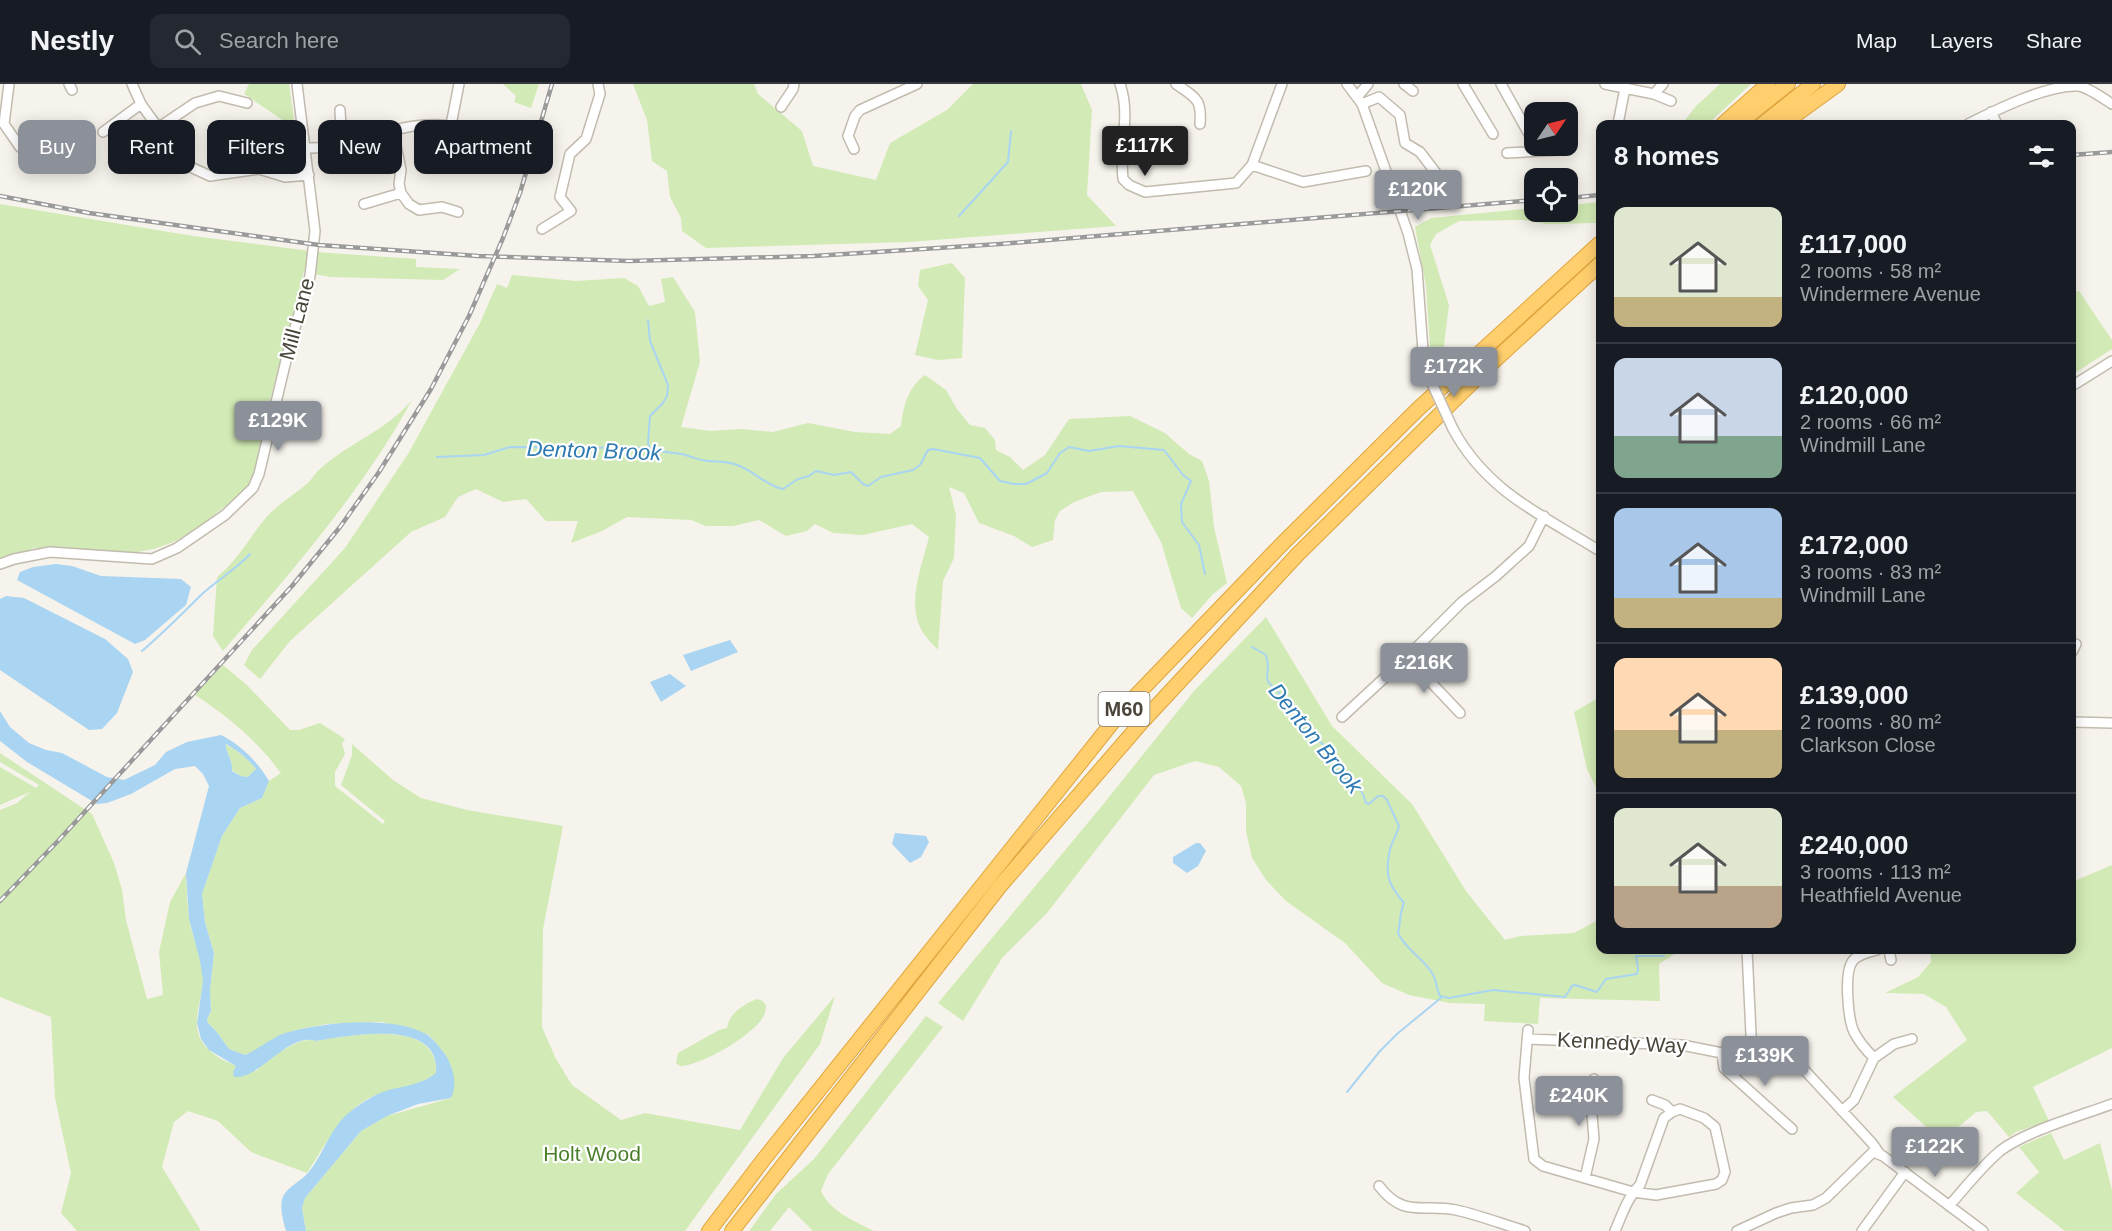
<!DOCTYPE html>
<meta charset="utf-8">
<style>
body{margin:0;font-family:Arial,sans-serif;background:#242831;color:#f1f3f6;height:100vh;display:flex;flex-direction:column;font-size:22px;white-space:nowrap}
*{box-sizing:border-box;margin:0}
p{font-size:20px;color:#9ea1a6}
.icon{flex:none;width:33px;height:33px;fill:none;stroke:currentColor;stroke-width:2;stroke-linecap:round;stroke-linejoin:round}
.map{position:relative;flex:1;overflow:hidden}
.side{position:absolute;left:1596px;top:36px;width:480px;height:834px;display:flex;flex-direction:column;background:#171b24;border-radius:12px;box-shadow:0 3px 15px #0003}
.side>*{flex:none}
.guide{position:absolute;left:18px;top:36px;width:570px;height:54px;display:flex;gap:12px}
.needle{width:39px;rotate:55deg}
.tools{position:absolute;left:1524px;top:18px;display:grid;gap:12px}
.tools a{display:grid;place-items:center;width:54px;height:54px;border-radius:12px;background:#171b24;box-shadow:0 3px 15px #0003;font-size:30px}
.price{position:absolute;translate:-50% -51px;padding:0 14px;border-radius:6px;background:#8c9099;color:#fff;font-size:20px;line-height:39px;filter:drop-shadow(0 2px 3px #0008)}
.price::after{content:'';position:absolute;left:50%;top:36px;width:18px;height:14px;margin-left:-9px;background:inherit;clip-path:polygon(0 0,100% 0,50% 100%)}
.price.on{background:#222;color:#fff}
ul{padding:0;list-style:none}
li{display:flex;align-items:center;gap:18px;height:150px;padding:0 18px}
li+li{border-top:2px solid #363941}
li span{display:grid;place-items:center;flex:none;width:168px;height:120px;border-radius:12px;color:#555}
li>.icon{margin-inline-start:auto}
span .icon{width:72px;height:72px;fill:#fffc;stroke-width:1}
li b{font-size:26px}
h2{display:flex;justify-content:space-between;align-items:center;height:72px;padding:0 18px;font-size:26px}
.pill{padding:0 21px;border-radius:12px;background:#171b24;box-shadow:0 3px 15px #0003;font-size:21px;line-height:54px}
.pill.on{background:#8c9099;color:#fff}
header{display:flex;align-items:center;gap:36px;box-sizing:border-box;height:84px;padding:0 30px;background:#171b24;border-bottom:2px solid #363941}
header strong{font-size:28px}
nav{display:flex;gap:33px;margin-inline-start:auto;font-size:21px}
.search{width:420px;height:54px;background:#242831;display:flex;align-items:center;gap:15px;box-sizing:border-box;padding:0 21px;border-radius:12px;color:#9ea1a6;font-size:22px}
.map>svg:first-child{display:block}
</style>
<header>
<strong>Nestly</strong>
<div class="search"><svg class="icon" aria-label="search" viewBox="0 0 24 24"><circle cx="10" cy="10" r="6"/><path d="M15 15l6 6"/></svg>Search here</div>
<nav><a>Map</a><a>Layers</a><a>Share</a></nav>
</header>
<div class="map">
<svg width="2112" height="1147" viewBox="0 0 2112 1147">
<rect width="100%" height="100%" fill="#f6f3ec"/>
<path fill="#d2eab5" d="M 249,0 L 289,0 L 301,85 L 275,82 L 284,37 L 244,10 Z
M 503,0 L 539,0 L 531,24 L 514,18 L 516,12 Z
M 633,0 L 754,0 L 758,10 L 802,47 L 813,82 L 876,96 L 890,59 L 947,26 L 973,0 L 1081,0 L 1092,26 L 1087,111 L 1116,142 L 909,158 L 706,164 L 682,147 L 681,134 L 670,113 L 667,87 L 652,77 L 647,36 Z
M 1720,0 L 1751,0 L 1708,40 L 1682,40 L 1696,22 Z
M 1600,118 L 1600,134 L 1597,139 L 1547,140 L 1522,136 L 1459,137 L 1436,150 L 1430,161 L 1449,221 L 1444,261 L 1449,274 L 1436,284 L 1430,262 L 1426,202 L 1415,143 L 1431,134 L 1534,124 L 1534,128 L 1568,128 L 1568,121 Z
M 0,120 L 193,152 L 310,167 L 308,187 L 304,187 L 265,335 L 255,386 L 250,399 L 237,413 L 205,438 L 176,457 L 154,465 L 132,469 L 34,464 L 0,477 Z
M 316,168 L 416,175 L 416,183 L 460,185 L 443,196 L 331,193 L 313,190 Z
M 952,179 L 965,194 L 962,274 L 938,276 L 915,271 L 928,216 L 918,202 L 920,186 Z
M 512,191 L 576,197 L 624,194 L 638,202 L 649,222 L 665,218 L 661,195 L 673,193 L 695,228 L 700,278 L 681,343 L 711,347 L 741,345 L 773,348 L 808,339 L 855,348 L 890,350 L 901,342 C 903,323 908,303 925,291 L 946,306 L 957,325 L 970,341 L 985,344 L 995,356 L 996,366 L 1010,373 L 1023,386 L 1045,371 L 1069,335 L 1130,332 L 1165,349 L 1189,370 L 1202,377 L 1209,397 L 1214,443 L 1227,499 L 1213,510 L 1192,534 L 1181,524 L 1161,458 L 1133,407 L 1101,408 L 1074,418 L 1060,427 L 1055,436 L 1053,456 L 1032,463 L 1014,452 L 979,439 L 964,409 L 949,403 L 956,431 L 954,474 L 943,497 L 938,566 C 933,560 926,554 922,547 C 906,519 922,482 929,453 L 912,440 L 863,451 L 833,449 L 815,440 L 807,447 L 786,452 L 759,436 L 733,442 L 706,442 L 691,436 L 627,433 L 602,447 L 571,459 L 578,437 L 546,437 L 526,415 L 503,418 L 476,405 L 458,413 L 445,433 L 411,448 L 290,557 L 260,595 L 244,581 L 252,566 L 345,464 L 408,370 L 480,239 L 497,200 L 507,204 Z
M 2079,207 L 2112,256 L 2112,265 L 2072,291 L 2072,208 Z
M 412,316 C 361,409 292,487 223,567 L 213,552 L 217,493 C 237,477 248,456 264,436 C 276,421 294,411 309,398 C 313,393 316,388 321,384 C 350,358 386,347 412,316 Z
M 1266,533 L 1332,642 L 1412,720 L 1466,807 L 1505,856 L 1520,852 L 1574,849 L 1600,835 L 1600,866 L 1681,866 L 1659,880 L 1660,917 L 1540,914 L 1538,940 L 1484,937 L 1485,920 L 1450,919 L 1409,911 L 1382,899 L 1345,859 L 1286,817 L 1266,796 L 1252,774 L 1246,747 L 1246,719 L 1241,702 L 1219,683 L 1195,677 L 1154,691 L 1047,829 L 1002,874 L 963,937 L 938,919 L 1101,723 L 1194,607 Z
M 223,581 L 247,601 L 290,646 L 299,646 L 320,639 L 345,655 L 342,660 L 345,670 L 335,688 L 335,702 L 383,740 L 385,737 L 341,701 L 352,671 L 352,660 L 393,696 L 421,714 L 467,726 L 563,742 L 543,845 L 542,943 L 556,975 L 572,1001 L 621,1036 L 645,1029 L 740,1046 L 783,974 L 835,912 L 820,960 L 685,1147 L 306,1147 L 302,1124 L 305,1114 L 361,1047 L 387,1032 L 451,1014 L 454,998 L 452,985 L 445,970 L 429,951 L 382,938 L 327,940 L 300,945 L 283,950 L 259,965 L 244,971 L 229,965 L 216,947 L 208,939 L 207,935 L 211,927 L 210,906 L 214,869 L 205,838 L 202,810 L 222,752 L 240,724 L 262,714 L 269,697 L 281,689 C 257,657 229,633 195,611 Z
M 1600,613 L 1600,712 L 1587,685 L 1574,628 Z
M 225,660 C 238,667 247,674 256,685 L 248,693 L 241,692 L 232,686 C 233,674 226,670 225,660 Z
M 0,669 L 92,730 L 114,779 L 122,806 L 126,836 L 147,915 L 163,911 L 159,868 L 170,818 L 186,789 C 187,806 187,823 190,840 C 194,858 204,878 203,898 C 202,916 191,938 201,956 C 212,975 237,983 256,987 C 269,976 298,951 316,957 C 349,952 439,933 436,989 C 419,1003 397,1003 376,1011 C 344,1023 325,1062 307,1089 L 251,1068 L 218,1037 L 188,1027 L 174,1038 L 162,1083 L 201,1147 L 77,1147 L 61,1129 L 71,1089 L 55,1014 L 51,933 L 0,913 L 0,726 L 17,719 L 30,708 L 0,721 L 0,683 L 36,704 L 39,701 L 0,678 Z
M 2112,781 L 2112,964 L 2033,1003 L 2049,1037 L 2016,1048 L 2009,1053 L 1987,1027 L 1976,1028 L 1942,1057 L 1893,1013 L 1967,956 L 1946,923 L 1924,910 L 1885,909 L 1918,893 L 1931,878 L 1930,866 L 2072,866 L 2072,798 Z
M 757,915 L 763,917 L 766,922 C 765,925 766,928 764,931 C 756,950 701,982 680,982 L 676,979 L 678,969 L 719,946 L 727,944 C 729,929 744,920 757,915 Z
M 926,932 L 943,943 L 828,1090 L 821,1107 C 831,1128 854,1137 874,1147 L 813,1147 L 789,1123 L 770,1147 L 749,1147 L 776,1110 L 814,1075 Z
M 2051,1049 L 2064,1076 L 2100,1059 L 2112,1106 L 2112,1147 L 2065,1147 L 2016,1109 L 2039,1088 L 2019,1063 Z"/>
<path fill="#a9d4f2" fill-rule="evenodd" d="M 56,480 L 72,482 L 101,492 L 181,495 L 191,503 L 186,521 L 145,556 L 135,560 L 17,496 L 20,488 L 33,483 Z
M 6,512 L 24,514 L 105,555 L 128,575 L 133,588 L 117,629 L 102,645 L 89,646 L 0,586 L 0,515 Z
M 730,556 L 738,568 L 691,587 L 683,571 Z
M 670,590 L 686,602 L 661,618 L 650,598 Z
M 0,627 L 10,643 L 29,659 L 46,666 L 62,669 L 107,693 L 124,696 L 155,681 L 166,668 L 187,658 L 221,651 C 242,662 257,677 269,697 L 262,714 L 240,724 L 222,752 L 202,810 L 205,838 L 214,869 L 210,906 L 211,927 L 207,935 L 208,939 L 216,947 L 229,965 L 245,971 C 259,965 271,954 285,949 C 322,938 393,931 426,950 C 433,954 440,964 445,970 C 453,983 458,1000 451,1014 L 418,1020 L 387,1032 L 361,1047 L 305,1114 L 302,1124 L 306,1147 L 286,1147 C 283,1137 280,1125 282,1115 C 285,1105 297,1099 304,1093 C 317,1081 324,1061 334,1046 C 342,1032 358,1021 372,1013 C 392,1001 416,1005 436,989 C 441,933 348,952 316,957 C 288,948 261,995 234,993 L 233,988 L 236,982 L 209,966 L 201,955 L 197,939 L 203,897 L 200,877 L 189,835 L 186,789 L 209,702 L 203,690 L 195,682 L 175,685 L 131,710 L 107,719 L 97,720 L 27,678 L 0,657 ZM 226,660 C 238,667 247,674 256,685 L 248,693 L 241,692 L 232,687 C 233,674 225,669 226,660 Z
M 895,749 L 926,752 L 929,758 L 921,773 L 910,779 L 892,760 Z
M 1196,759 L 1200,759 L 1206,767 L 1198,782 L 1187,789 L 1173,779 L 1173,773 Z"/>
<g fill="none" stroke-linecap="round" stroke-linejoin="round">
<path stroke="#a9d4f2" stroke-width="2" d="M 959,132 L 1008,78 L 1011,47
M 648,236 L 650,257 L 668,301 L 667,312 L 663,319 L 650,332 L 648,359 L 649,363
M 437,373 L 484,371 L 510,363 L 650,364 C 661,369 671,368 682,370 C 691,372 700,377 709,377 C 719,378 728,377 737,381 C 753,386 766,402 783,405 L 798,395 L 809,392 L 816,387 L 834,391 L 851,388 L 863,400 L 868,402 L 881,393 L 913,386 L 920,381 L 928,366 L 933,365 L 980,374 L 1000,397 L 1014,400 L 1026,400 L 1047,389 L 1060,369 L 1069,363 L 1089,367 L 1119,362 L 1164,366 L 1183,391 L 1191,397 L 1181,420 L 1182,438 L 1199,461 L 1205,490
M 1252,563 L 1266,571 L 1268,581 L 1267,595 L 1269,599 L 1288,618 L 1305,647 L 1324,661 L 1339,691 L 1355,700 L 1363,710 L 1366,719 L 1369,720 L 1378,712 L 1383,712 L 1387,716 L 1399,742 C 1397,750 1392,758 1390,765 C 1385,791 1387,799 1404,819 C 1399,830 1401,838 1398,849 C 1405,865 1423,874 1432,889 C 1437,896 1436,905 1440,912 L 1449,914 L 1493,906 L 1565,913 L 1572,902 L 1575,901 L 1597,908 L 1606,895 L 1637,890 L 1638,885 L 1636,872 L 1664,872
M 142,567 C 162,550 181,531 200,512 C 216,497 235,486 250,470
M 1347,1008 L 1380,967 L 1397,950 L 1442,913"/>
<defs>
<path id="minor" d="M 9,0 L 4,40 L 20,63
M 69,0 L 72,6
M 132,0 L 141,20 L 184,80 L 210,92 L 259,85 L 285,93 L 309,91
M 1120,0 C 1131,31 1119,63 1123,95 L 1129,101 L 1145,108 L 1236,99 L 1252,81 L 1282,0
M 1176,0 C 1196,14 1202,15 1200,40
M 1347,0 L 1362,20 L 1408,149 L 1417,185 L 1423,267 L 1430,295
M 1404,0 L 1413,7
M 1463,0 L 1493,50
M 1501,0 L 1534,59
M 1605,0 L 1654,10 L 1671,17
M 1654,10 L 1663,0
M 1357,13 L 1368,0
M 1362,20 L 1379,13 L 1400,31 L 1405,59 L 1420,68 L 1436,89
M 781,23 L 793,5 L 794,0
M 340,26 L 342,62
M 1991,28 L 1997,40
M 1618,40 L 1625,4
M 1968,40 C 1996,26 2048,0 2079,2 C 2090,4 2102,14 2112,20
M 451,41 L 459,0
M 158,44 L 195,19 L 219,12 L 247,19
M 393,47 L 401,86 L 399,100 L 401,109 L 409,120 L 419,126 L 442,123 L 458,128
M 103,48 L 141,20
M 305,64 C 322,63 344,65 361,60 C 371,57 381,51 391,47 C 420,38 455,38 482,51 L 486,59 L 483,78
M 854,65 L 848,52 L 855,32 L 860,26 L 917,0
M 1507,69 L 1560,66
M 1252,81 L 1303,98 L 1366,87
M 364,120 L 401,109
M 542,145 L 571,127 L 560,113 L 570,70 L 586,55 L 600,10 L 598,0
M 2072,302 L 2112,277
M 1453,345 C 1487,408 1542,431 1600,467
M 0,480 L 14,475 L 50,468 L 152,475 L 177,464 L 225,431 L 253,404 L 259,390 L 288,268 L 310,192 L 315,147 L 297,0
M 2072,568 L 2076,560
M 1407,573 L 1460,629
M 1342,633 L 1407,573 L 1462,518 L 1496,492 L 1529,462 L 1544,432
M 2072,638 L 2112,639
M 1747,866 L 1752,971
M 1889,866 L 1891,876
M 1528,946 L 1524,994 L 1534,1075 L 1543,1082 L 1633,1108 L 1656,1111 L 1716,1100 L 1722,1096 L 1725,1088 L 1715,1043 L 1704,1034 L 1680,1025 L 1672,1028 L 1664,1034 L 1640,1101 C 1627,1114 1622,1131 1615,1147
M 1527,955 L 1682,961 L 1722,969 L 1787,974 L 1798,979 L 1872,1059 L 1879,1069
M 1722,969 L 1724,984 L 1792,1045
M 1874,974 L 1894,960 L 1912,955
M 1652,1016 L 1665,1021 L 1672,1028
M 1842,1027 L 1854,1016 L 1874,974 C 1866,966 1859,958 1854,948 C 1848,935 1844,890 1852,878 C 1857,870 1869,868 1877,866
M 1585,1094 L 1594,1055 L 1592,1031 L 1594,995
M 1379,1102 C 1404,1135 1424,1119 1456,1126 C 1479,1131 1502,1140 1525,1147
M 1949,1122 C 1965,1104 1981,1083 2000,1067 C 2026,1047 2080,1032 2112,1020
M 1737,1147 L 1776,1129 L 1791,1124 L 1813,1121 L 1826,1114 L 1873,1068 L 1883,1072 L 1983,1147
M 1862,1147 L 1905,1088"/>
<path id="highway" d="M 1723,40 L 1768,0
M 1738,40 L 1788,0
M 1763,40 L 1813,0
M 1783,40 L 1838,0
M 709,1147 L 764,1075 L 1124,624 L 1282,460 L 1418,325 L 1600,159
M 732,1147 L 1000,802 L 1142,638 L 1298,470 L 1494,277 L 1600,180"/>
</defs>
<use href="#minor" stroke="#c2bbae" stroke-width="12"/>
<use href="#highway" stroke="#e0a43c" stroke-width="16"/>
<use href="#minor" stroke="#fff" stroke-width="9"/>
<use href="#highway" stroke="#ffcf6e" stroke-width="14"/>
<defs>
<path id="rail" d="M 2072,71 L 2112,68
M 0,112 L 89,129 L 319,161 L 478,172 L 629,177 L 814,172 L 1000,160 L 1534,116
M 1568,114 L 1600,111
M 0,817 L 58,757 L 292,502 L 340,443 L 379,388 L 431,305 L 469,232 L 503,154 L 520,109 L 552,0"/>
</defs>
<use href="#rail" stroke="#9a9a9a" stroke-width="4.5"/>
<use href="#rail" stroke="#fff" stroke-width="2" stroke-dasharray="7" stroke-linecap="butt"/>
<defs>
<path id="minor-bridge" d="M 1430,295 L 1453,345"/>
</defs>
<use href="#minor-bridge" stroke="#c2bbae" stroke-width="12" stroke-linecap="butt"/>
<use href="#minor-bridge" stroke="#fff" stroke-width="9"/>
</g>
<g text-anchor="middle" stroke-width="4.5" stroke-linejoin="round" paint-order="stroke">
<rect fill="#fff" stroke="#817c74" stroke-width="1.5" x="1098.5" y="608" width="51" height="34" rx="4.5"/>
<g font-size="20" font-weight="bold" fill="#4b4439">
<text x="1124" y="632">M60</text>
</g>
<g font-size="21" fill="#4b4439" stroke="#fff">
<text transform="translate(297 235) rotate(-75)" y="7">Mill Lane</text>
<text transform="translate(1622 959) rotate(3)" y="7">Kennedy Way</text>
</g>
<g font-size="21" fill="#4a7f2a" stroke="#fff">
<text x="592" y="1077">Holt Wood</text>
</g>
<g font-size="22" font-style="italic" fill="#2e7ab2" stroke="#fff">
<text transform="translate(594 366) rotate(2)" y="8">Denton Brook</text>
<text transform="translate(1316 654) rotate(51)" y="8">Denton Brook</text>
</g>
</g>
</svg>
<div class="tools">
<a><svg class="needle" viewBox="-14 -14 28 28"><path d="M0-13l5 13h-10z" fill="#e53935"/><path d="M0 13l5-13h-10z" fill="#9ea1a6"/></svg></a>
<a><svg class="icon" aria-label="locate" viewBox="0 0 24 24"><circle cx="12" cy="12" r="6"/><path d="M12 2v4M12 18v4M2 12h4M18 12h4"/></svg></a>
</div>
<b class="price on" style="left:1145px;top:93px">£117K</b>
<b class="price" style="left:1418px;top:137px">£120K</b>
<b class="price" style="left:1454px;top:314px">£172K</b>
<b class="price" style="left:278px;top:368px">£129K</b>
<b class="price" style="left:1424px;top:610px">£216K</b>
<b class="price" style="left:1765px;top:1003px">£139K</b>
<b class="price" style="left:1579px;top:1043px">£240K</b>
<b class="price" style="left:1935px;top:1094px">£122K</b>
<div class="guide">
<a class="pill on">Buy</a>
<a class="pill">Rent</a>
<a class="pill">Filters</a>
<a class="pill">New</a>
<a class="pill">Apartment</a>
</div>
<section class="side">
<h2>8 homes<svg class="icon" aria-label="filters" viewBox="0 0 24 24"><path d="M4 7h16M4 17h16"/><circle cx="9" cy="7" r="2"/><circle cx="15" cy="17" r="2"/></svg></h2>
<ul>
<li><span style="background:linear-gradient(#dfe7d0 75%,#c2b280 0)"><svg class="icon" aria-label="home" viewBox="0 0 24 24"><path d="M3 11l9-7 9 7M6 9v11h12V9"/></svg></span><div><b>£117,000</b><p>2 rooms · 58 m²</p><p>Windermere Avenue</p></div></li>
<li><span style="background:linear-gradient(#c9d6e8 65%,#7fa58c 0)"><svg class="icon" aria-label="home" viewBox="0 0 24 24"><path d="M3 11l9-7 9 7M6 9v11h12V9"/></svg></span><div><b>£120,000</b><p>2 rooms · 66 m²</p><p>Windmill Lane</p></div></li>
<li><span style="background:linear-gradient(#a9c7e8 75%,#c2b280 0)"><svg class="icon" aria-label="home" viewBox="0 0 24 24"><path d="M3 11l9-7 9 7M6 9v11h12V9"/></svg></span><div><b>£172,000</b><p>3 rooms · 83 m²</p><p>Windmill Lane</p></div></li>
<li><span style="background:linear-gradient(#ffd9b3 60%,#c2b280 0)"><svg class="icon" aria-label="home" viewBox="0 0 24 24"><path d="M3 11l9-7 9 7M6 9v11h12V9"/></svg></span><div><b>£139,000</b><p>2 rooms · 80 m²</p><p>Clarkson Close</p></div></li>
<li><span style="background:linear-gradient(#dfe7d0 65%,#b9a48a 0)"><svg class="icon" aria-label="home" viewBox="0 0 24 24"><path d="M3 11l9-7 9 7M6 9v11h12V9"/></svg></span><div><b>£240,000</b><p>3 rooms · 113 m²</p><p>Heathfield Avenue</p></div></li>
</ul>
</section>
</div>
